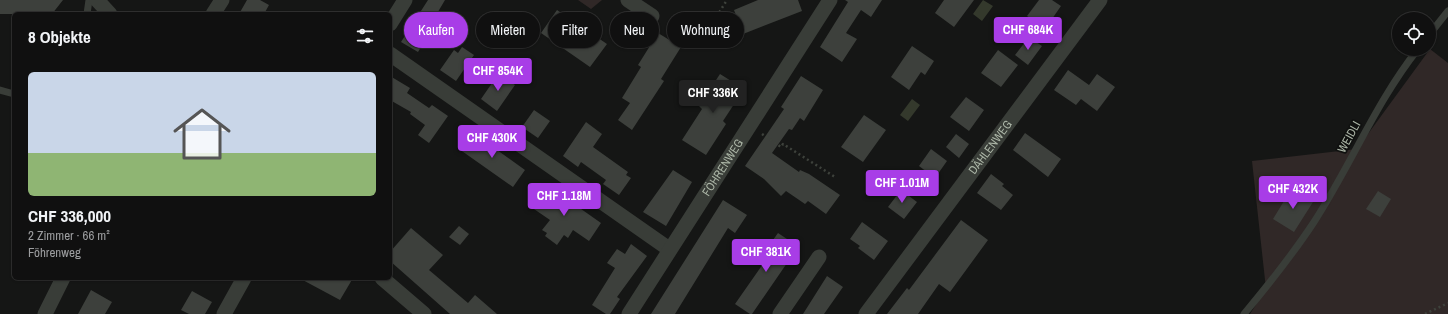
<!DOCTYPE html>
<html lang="de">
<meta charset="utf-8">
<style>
body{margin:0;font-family:"Archivo Narrow",sans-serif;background:#1e1e1e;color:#f1f3f6;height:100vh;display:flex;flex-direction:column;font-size:15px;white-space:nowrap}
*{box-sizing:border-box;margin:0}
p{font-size:13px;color:#9c9d9f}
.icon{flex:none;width:22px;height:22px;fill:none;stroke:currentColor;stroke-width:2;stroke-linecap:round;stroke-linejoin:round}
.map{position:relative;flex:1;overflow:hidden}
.sheet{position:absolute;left:12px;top:12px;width:380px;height:268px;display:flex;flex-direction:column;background:#101010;border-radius:6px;box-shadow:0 1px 3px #0004,0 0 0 1px #303030}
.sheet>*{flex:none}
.guide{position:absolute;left:404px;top:12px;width:380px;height:36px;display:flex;gap:8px}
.buttons{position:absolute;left:1392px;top:12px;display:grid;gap:8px}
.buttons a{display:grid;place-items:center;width:44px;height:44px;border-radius:50%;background:#101010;box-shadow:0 1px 3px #0004,0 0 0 1px #303030;font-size:20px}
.price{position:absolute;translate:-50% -34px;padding:0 9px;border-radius:4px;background:#a83de7;color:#fff;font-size:13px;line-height:26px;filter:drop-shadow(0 1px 2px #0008)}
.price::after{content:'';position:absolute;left:50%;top:24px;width:12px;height:9px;margin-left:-6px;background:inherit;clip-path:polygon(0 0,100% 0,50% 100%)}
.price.current{background:#222;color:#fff}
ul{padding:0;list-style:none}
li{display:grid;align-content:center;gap:8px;height:212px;padding:0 16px}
li span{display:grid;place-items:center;height:124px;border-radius:6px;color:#555}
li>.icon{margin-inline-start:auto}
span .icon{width:72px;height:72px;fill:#fffc;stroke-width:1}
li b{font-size:17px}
h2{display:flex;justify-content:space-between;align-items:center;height:48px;padding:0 16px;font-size:17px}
.chip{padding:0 14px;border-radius:18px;background:#101010;box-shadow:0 1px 3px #0004,0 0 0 1px #303030;font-size:14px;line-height:36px}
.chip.current{background:#a83de7;color:#fff}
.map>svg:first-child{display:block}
</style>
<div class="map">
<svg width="1448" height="314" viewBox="0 0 1448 314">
<rect width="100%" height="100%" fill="#151615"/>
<path fill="#302827" d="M 578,0 L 602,0 L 591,9 Z
M 1430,49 L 1448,63 L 1448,314 L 1250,314 L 1266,289 L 1252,161 L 1357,149 Z"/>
<path fill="#34392c" d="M 983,0 L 993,6 L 982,21 L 973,14 Z
M 912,99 L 920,105 L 908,121 L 900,115 Z"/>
<path fill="#3d403c" d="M 0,0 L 63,0 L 52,14 L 0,14 Z
M 247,0 L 260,0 L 269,5 L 264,14 L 239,14 Z
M 428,0 L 445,0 L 429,27 L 432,29 L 418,52 L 401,42 Z
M 758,0 L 798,0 L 802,11 L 743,34 L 734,10 Z
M 845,0 L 882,0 L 871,17 L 861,10 L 846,33 L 857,39 L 842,62 L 820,47 L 848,2 Z
M 944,0 L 974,0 L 954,27 L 935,13 Z
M 1039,0 L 1052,0 L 1061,6 L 1045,29 L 1027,16 Z
M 557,10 L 607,44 L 590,67 L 541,33 Z
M 658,33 L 681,47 L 661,79 L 664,81 L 632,130 L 618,120 L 630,103 L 622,98 L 641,67 L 638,65 Z
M 1029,37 L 1042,46 L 1028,65 L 1015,55 Z
M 912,46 L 934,61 L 925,75 L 921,72 L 909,90 L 891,77 Z
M 462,47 L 474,55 L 456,81 L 440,70 L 454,50 L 458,53 Z
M 998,50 L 1018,65 L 1001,87 L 981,73 Z
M 1068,70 L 1089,85 L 1097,74 L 1115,87 L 1097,111 L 1081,99 L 1076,105 L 1054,90 Z
M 499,73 L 515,85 L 497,111 L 481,99 Z
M 720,74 L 744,89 L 723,121 L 726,124 L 706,155 L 682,140 L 702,109 L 699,106 Z
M 390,76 L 410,88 L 407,93 L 429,108 L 432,105 L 448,116 L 429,143 L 418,135 L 425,125 L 410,114 L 411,112 L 390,100 Z
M 801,76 L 823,90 L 804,121 L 800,118 L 792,130 L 789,129 L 772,153 L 799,172 L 800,170 L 809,174 L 840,195 L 826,214 L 808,201 L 805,204 L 786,191 L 781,196 L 764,179 L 745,166 L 784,109 L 781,107 Z
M 966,97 L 984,110 L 969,131 L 950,117 Z
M 534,110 L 550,121 L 538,138 L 522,127 Z
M 864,115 L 886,130 L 863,162 L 841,147 Z
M 586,122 L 602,134 L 593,147 L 628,172 L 626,175 L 631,178 L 619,195 L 603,184 L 606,180 L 581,162 L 578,167 L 563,156 Z
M 472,132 L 525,170 L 513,187 L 459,149 Z
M 1025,133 L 1061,159 L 1048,177 L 1013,150 Z
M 956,134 L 969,144 L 959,158 L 946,147 Z
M 931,149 L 947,161 L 935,178 L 919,166 Z
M 673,170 L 692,182 L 666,226 L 643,212 Z
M 991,174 L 1004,184 L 1002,186 L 1013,195 L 1001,210 L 977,193 Z
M 547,185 L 601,223 L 589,241 L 573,230 L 568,238 L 564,235 L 557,245 L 545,236 L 547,233 L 542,230 L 550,220 L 531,207 Z
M 1292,188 L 1313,202 L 1294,232 L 1273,219 Z
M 901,190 L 917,202 L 904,219 L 888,207 Z
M 1378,191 L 1391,199 L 1380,217 L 1366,209 Z
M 723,200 L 747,215 L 735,233 L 728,228 L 675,314 L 651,314 Z
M 961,220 L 988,240 L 950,292 L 939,284 L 918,314 L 887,314 L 907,288 L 909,290 Z
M 862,222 L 888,241 L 874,260 L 858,248 L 860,246 L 850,239 Z
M 459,226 L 469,234 L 460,245 L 449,237 Z
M 411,228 L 443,255 L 429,270 L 468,303 L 475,295 L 497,314 L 450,314 L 390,261 L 390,252 Z
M 778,233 L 790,241 L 787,244 L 796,250 L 752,314 L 750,314 L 735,304 L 765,261 L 760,258 Z
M 631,244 L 647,256 L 617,297 L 620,299 L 610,314 L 606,314 L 592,305 L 615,268 L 607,263 L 617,249 L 625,254 Z
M 827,276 L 843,287 L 824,314 L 803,314 Z
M 299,278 L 353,278 L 340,300 Z
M 91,290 L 112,302 L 105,314 L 78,314 Z
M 192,291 L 212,302 L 205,314 L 189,314 L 181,310 Z"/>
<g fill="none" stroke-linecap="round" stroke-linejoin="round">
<path stroke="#3e423c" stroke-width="2.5" stroke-dasharray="2 3" stroke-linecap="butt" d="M 698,46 L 727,0
M 762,134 L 781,147 L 783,144 L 835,177
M 1425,314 L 1448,303"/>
<path stroke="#393d38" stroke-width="7" d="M 87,14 L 89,0
M 1429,35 L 1448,11
M 0,90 L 14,94
M 1244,314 C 1269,284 1293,254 1314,222 C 1351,165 1376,102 1418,49"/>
<g stroke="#393d38" stroke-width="15">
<path d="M 97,0 L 110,14"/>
<path d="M 628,0 L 652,16"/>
<path d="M 213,14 L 222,0"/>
<path d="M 390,24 L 405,0"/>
<path d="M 390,54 L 669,249"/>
<path d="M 382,278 L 424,314"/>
<path d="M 45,314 L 63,278"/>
<path d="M 224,314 L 244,278"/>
<path id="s1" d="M 629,314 L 830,0"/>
<path d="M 780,314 L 819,257"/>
<path id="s2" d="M 866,314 L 1100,0"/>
</g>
</g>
<g text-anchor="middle" stroke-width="3.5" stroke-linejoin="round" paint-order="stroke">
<g font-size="12" fill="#acb6a7" stroke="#101110">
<text transform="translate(1349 137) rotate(-61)" y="4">WEIDLI</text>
<text dy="4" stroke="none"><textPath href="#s2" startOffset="208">DÄHLENWEG</textPath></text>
<text dy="4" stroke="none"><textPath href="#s1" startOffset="174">FÖHRENWEG</textPath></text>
</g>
</g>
</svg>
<div class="buttons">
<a><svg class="icon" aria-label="locate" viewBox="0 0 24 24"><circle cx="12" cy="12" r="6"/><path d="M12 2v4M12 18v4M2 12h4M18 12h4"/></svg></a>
</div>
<b class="price" style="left:1028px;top:51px">CHF 684K</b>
<b class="price" style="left:498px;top:92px">CHF 854K</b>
<b class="price current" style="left:713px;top:114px">CHF 336K</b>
<b class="price" style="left:492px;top:159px">CHF 430K</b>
<b class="price" style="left:902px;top:204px">CHF 1.01M</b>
<b class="price" style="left:1293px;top:210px">CHF 432K</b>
<b class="price" style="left:564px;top:217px">CHF 1.18M</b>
<b class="price" style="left:766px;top:273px">CHF 381K</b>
<div class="guide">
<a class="chip current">Kaufen</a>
<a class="chip">Mieten</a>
<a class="chip">Filter</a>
<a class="chip">Neu</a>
<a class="chip">Wohnung</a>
</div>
<section class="sheet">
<h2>8 Objekte<svg class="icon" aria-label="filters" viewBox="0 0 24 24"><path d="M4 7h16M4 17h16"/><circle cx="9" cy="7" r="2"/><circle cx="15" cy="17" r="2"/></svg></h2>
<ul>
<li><span style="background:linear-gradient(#c9d6e8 65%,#8fb573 0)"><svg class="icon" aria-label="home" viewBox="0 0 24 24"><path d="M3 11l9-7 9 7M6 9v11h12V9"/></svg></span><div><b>CHF 336,000</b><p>2 Zimmer · 66 m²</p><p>Föhrenweg</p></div></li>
</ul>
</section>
</div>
